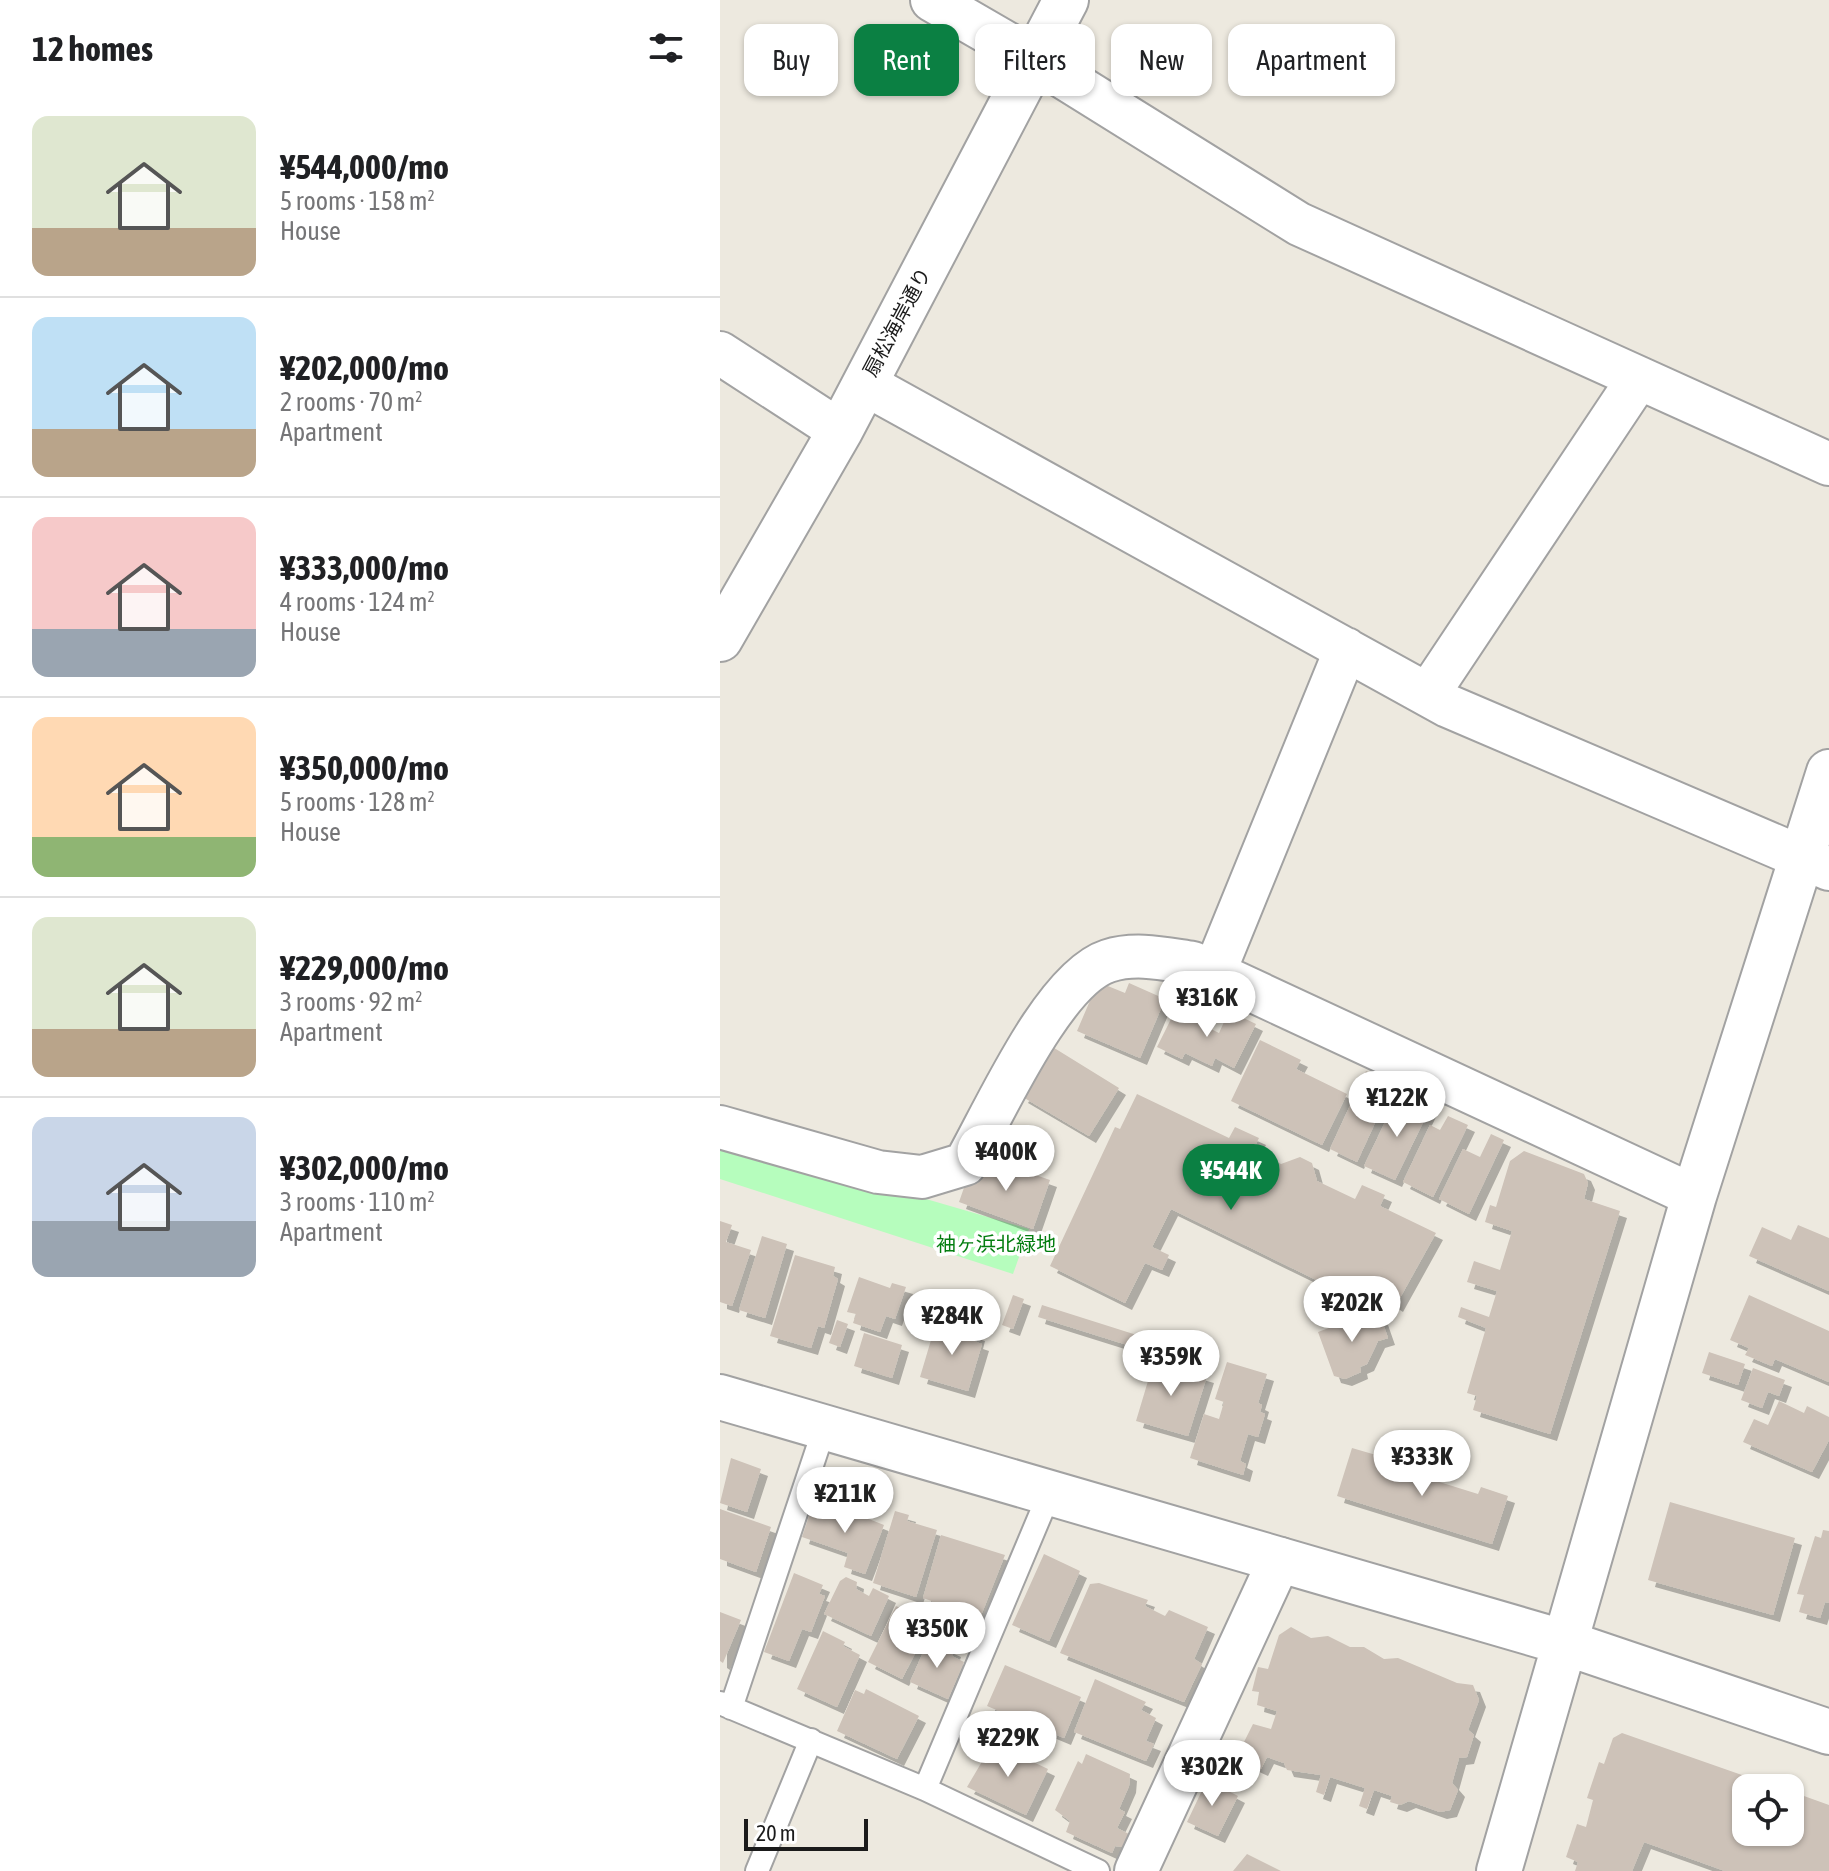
<!DOCTYPE html>
<meta charset="utf-8">
<style>
body{margin:0;font-family:"Asap Condensed","Noto Sans JP",sans-serif;background:#f2f2f2;color:#202124;height:100vh;display:flex;flex-direction:column;font-size:30px;white-space:nowrap}
*{box-sizing:border-box;margin:0}
p{font-size:26px;color:#757577}
.icon{flex:none;width:44px;height:44px;fill:none;stroke:currentColor;stroke-width:2;stroke-linecap:round;stroke-linejoin:round}
.map{position:relative;flex:1;overflow:hidden}
.drawer{display:flex;flex-direction:column;background:#fff;width:720px}
.drawer>*{flex:none}
.hud{position:absolute;left:24px;top:24px;width:760px;height:72px;display:flex;gap:16px}
.tools{position:absolute;left:1012px;top:1774px;display:grid;gap:16px}
.tools a{display:grid;place-items:center;width:72px;height:72px;border-radius:16px;background:#fff;box-shadow:0 2px 6px #0004;font-size:40px}
.scale{position:absolute;left:24px;bottom:20px;width:124px;box-sizing:border-box;padding-left:8px;border:4px solid #1b1b1b;border-top:0;font-size:22px;line-height:28px;white-space:nowrap;color:#1b1b1b;-webkit-text-stroke:6px #fff;paint-order:stroke}
.price{position:absolute;translate:-50% -68px;padding:0 18px;border-radius:28px;background:#fff;color:#222;font-size:26px;line-height:52px;filter:drop-shadow(0 2px 4px #0008)}
.price::after{content:'';position:absolute;left:50%;top:48px;width:24px;height:18px;margin-left:-12px;background:inherit;clip-path:polygon(0 0,100% 0,50% 100%)}
.price.current{background:#0b8043;color:#fff}
ul{padding:0;list-style:none}
li{display:flex;align-items:center;gap:24px;height:200px;padding:0 32px}
li+li{border-top:2px solid #e0e0e0}
li span{display:grid;place-items:center;flex:none;width:224px;height:160px;border-radius:16px;color:#555}
li>.icon{margin-inline-start:auto}
span .icon{width:96px;height:96px;fill:#fffc;stroke-width:1}
li b{font-size:34px}
h2{display:flex;justify-content:space-between;align-items:center;height:96px;padding:0 32px;font-size:34px}
.tag{padding:0 28px;border-radius:16px;background:#fff;box-shadow:0 2px 6px #0004;font-size:28px;line-height:72px}
.tag.current{background:#0b8043;color:#fff}
main{display:flex;flex:1;min-height:0}
.map>svg:first-child{display:block}
</style>
<main>
<section class="drawer">
<h2>12 homes<svg class="icon" aria-label="filters" viewBox="0 0 24 24"><path d="M4 7h16M4 17h16"/><circle cx="9" cy="7" r="2"/><circle cx="15" cy="17" r="2"/></svg></h2>
<ul>
<li><span style="background:linear-gradient(#dfe7d0 70%,#b9a48a 0)"><svg class="icon" aria-label="home" viewBox="0 0 24 24"><path d="M3 11l9-7 9 7M6 9v11h12V9"/></svg></span><div><b>¥544,000/mo</b><p>5 rooms · 158 m²</p><p>House</p></div></li>
<li><span style="background:linear-gradient(#bfe0f5 70%,#b9a48a 0)"><svg class="icon" aria-label="home" viewBox="0 0 24 24"><path d="M3 11l9-7 9 7M6 9v11h12V9"/></svg></span><div><b>¥202,000/mo</b><p>2 rooms · 70 m²</p><p>Apartment</p></div></li>
<li><span style="background:linear-gradient(#f6c9c9 70%,#9aa5b1 0)"><svg class="icon" aria-label="home" viewBox="0 0 24 24"><path d="M3 11l9-7 9 7M6 9v11h12V9"/></svg></span><div><b>¥333,000/mo</b><p>4 rooms · 124 m²</p><p>House</p></div></li>
<li><span style="background:linear-gradient(#ffd9b3 75%,#8fb573 0)"><svg class="icon" aria-label="home" viewBox="0 0 24 24"><path d="M3 11l9-7 9 7M6 9v11h12V9"/></svg></span><div><b>¥350,000/mo</b><p>5 rooms · 128 m²</p><p>House</p></div></li>
<li><span style="background:linear-gradient(#dfe7d0 70%,#b9a48a 0)"><svg class="icon" aria-label="home" viewBox="0 0 24 24"><path d="M3 11l9-7 9 7M6 9v11h12V9"/></svg></span><div><b>¥229,000/mo</b><p>3 rooms · 92 m²</p><p>Apartment</p></div></li>
<li><span style="background:linear-gradient(#c9d6e8 65%,#9aa5b1 0)"><svg class="icon" aria-label="home" viewBox="0 0 24 24"><path d="M3 11l9-7 9 7M6 9v11h12V9"/></svg></span><div><b>¥302,000/mo</b><p>3 rooms · 110 m²</p><p>Apartment</p></div></li>
</ul>
</section>
<div class="map">
<svg width="1109" height="1871" viewBox="0 0 1109 1871">
<defs>
<filter id="shadow"><feDropShadow dx="7" dy="7" stdDeviation="0" flood-color="#0004"/></filter>
</defs>
<rect width="100%" height="100%" fill="#ede9df"/>
<path fill="#b6fdbd" d="M 0,1139 L 309,1229 L 293,1274 L 0,1179 Z"/>
<path fill="#cdc2b8" filter="url(#shadow)" d="M 378,982 L 405,993 L 409,983 L 445,999 L 420,1058 L 357,1031 Z
M 455,1011 L 499,1033 L 509,1011 L 536,1024 L 514,1068 L 495,1058 L 492,1066 L 465,1053 L 462,1059 L 437,1047 Z
M 540,1040 L 581,1060 L 576,1069 L 627,1094 L 602,1145 L 511,1101 Z
M 331,1046 L 399,1088 L 369,1136 L 301,1096 Z
M 646,1071 L 670,1083 L 663,1098 L 666,1099 L 637,1162 L 610,1149 Z
M 417,1094 L 509,1138 L 515,1127 L 539,1138 L 533,1150 L 561,1164 L 580,1157 L 592,1163 L 597,1181 L 635,1199 L 642,1185 L 665,1195 L 660,1206 L 716,1233 L 676,1305 L 670,1301 L 665,1310 L 644,1301 L 615,1308 L 619,1291 L 451,1209 L 432,1247 L 449,1255 L 442,1270 L 425,1263 L 405,1303 L 330,1266 L 395,1127 L 400,1129 Z
M 686,1097 L 710,1108 L 675,1180 L 644,1166 L 668,1116 L 675,1119 Z
M 728,1116 L 748,1125 L 713,1197 L 683,1182 L 710,1125 L 720,1130 Z
M 771,1134 L 784,1140 L 749,1214 L 719,1199 L 743,1149 L 760,1157 Z
M 804,1151 L 864,1174 L 868,1183 L 864,1199 L 900,1211 L 830,1434 L 753,1410 L 757,1396 L 747,1393 L 766,1328 L 738,1317 L 741,1307 L 769,1317 L 777,1291 L 747,1282 L 754,1261 L 780,1270 L 792,1231 L 765,1222 L 770,1205 L 776,1207 L 790,1161 Z
M 253,1162 L 278,1171 L 281,1163 L 330,1180 L 313,1229 L 239,1202 Z
M 0,1221 L 12,1225 L 6,1242 L 31,1250 L 12,1306 L 0,1302 Z
M 1078,1225 L 1109,1238 L 1109,1291 L 1029,1256 L 1042,1227 L 1071,1240 Z
M 42,1236 L 67,1244 L 45,1318 L 19,1310 Z
M 75,1255 L 115,1267 L 113,1276 L 118,1279 L 104,1328 L 98,1326 L 91,1348 L 50,1336 Z
M 139,1277 L 170,1288 L 172,1283 L 186,1287 L 175,1319 L 166,1316 L 160,1332 L 133,1323 L 136,1314 L 127,1312 Z
M 293,1295 L 304,1299 L 293,1329 L 282,1325 Z
M 1029,1295 L 1109,1331 L 1109,1382 L 1055,1359 L 1052,1366 L 1025,1355 L 1029,1348 L 1010,1340 Z
M 322,1305 L 423,1337 L 420,1349 L 318,1317 Z
M 652,1312 L 655,1319 L 661,1318 L 668,1338 L 658,1341 L 647,1364 L 640,1367 L 641,1372 L 625,1379 L 614,1376 L 598,1332 Z
M 117,1320 L 128,1324 L 120,1347 L 109,1343 Z
M 222,1323 L 258,1334 L 256,1342 L 262,1344 L 248,1391 L 200,1377 L 214,1330 L 220,1331 Z
M 144,1333 L 182,1345 L 172,1378 L 134,1366 Z
M 989,1352 L 1025,1364 L 1018,1385 L 982,1373 Z
M 434,1361 L 487,1376 L 468,1436 L 416,1421 Z
M 507,1362 L 547,1374 L 538,1403 L 542,1405 L 540,1412 L 545,1414 L 538,1437 L 528,1434 L 520,1461 L 526,1464 L 523,1475 L 470,1458 L 484,1414 L 499,1419 L 504,1402 L 495,1399 Z
M 1033,1368 L 1065,1380 L 1059,1396 L 1048,1392 L 1042,1408 L 1021,1400 Z
M 1059,1401 L 1084,1413 L 1087,1406 L 1109,1417 L 1109,1440 L 1092,1472 L 1023,1442 L 1034,1419 L 1048,1425 Z
M 632,1448 L 656,1455 L 655,1462 L 758,1494 L 761,1487 L 788,1496 L 772,1544 L 617,1496 Z
M 11,1458 L 41,1469 L 27,1512 L 0,1503 Z
M 950,1502 L 1075,1538 L 1053,1615 L 928,1580 Z
M 111,1504 L 164,1525 L 145,1574 L 124,1567 L 128,1553 L 82,1537 L 92,1507 L 108,1513 Z
M 0,1509 L 51,1527 L 36,1572 L 0,1559 Z
M 175,1511 L 189,1515 L 187,1521 L 217,1530 L 196,1597 L 153,1583 Z
M 1103,1530 L 1109,1531 L 1109,1603 L 1105,1602 L 1100,1618 L 1079,1612 L 1084,1595 L 1077,1594 L 1095,1536 L 1101,1538 Z
M 221,1535 L 285,1555 L 260,1618 L 203,1598 Z
M 324,1554 L 360,1571 L 329,1641 L 292,1625 Z
M 74,1573 L 103,1585 L 99,1594 L 105,1596 L 91,1632 L 82,1629 L 69,1661 L 44,1652 Z
M 126,1577 L 137,1582 L 136,1589 L 149,1596 L 153,1588 L 169,1596 L 151,1636 L 104,1614 L 120,1581 Z
M 379,1583 L 428,1600 L 425,1606 L 445,1616 L 449,1610 L 488,1627 L 474,1659 L 482,1664 L 464,1702 L 340,1653 L 370,1584 Z
M 176,1606 L 211,1622 L 182,1679 L 148,1662 Z
M 0,1612 L 21,1620 L 3,1663 L 0,1661 Z
M 571,1627 L 591,1638 L 608,1636 L 630,1647 L 644,1647 L 664,1659 L 678,1658 L 737,1683 L 753,1685 L 759,1700 L 748,1730 L 754,1735 L 747,1757 L 739,1758 L 732,1783 L 738,1790 L 730,1810 L 720,1812 L 689,1801 L 680,1805 L 670,1802 L 672,1796 L 654,1790 L 647,1809 L 639,1806 L 645,1788 L 610,1777 L 604,1795 L 596,1792 L 601,1775 L 567,1770 L 564,1763 L 547,1757 L 541,1769 L 528,1763 L 531,1755 L 524,1742 L 533,1724 L 551,1729 L 557,1711 L 537,1705 L 539,1692 L 532,1691 L 538,1667 L 548,1669 L 559,1635 Z
M 103,1631 L 125,1642 L 123,1646 L 140,1655 L 117,1707 L 77,1689 Z
M 209,1639 L 234,1650 L 232,1656 L 244,1662 L 228,1699 L 190,1682 Z
M 285,1665 L 361,1697 L 344,1738 L 267,1706 Z
M 375,1679 L 426,1702 L 421,1710 L 436,1718 L 426,1741 L 434,1744 L 426,1761 L 354,1732 Z
M 146,1689 L 199,1716 L 177,1759 L 117,1731 L 135,1690 L 144,1694 Z
M 902,1733 L 1059,1788 L 1026,1788 L 1026,1832 L 1070,1832 L 1070,1791 L 1109,1805 L 1109,1871 L 1005,1871 L 924,1842 L 912,1871 L 855,1871 L 858,1862 L 846,1857 L 857,1824 L 866,1827 L 873,1800 L 867,1798 L 879,1762 L 884,1764 L 893,1738 Z
M 273,1743 L 328,1769 L 306,1815 L 247,1787 Z
M 366,1754 L 410,1774 L 409,1786 L 399,1809 L 405,1812 L 397,1828 L 409,1834 L 403,1847 L 395,1846 L 392,1853 L 346,1832 L 350,1821 L 335,1810 L 358,1761 L 362,1764 Z
M 487,1780 L 518,1796 L 498,1836 L 467,1822 Z
M 527,1854 L 561,1871 L 513,1871 Z"/>
<g fill="none" stroke-linecap="round" stroke-linejoin="round">
<defs>
<path id="service" d="M 0,1703 L 205,1789 L 378,1871
M 11,1708 L 104,1429
M 205,1789 L 330,1492
M 37,1871 L 91,1740"/>
<path id="minor" d="M 212,0 L 314,59 L 579,224 L 1109,464
M 0,353 L 120,431
M 145,384 L 728,706 L 1109,869
M 708,694 L 918,379
M 494,973 L 626,649
M 0,1127 L 158,1172 L 202,1177 L 245,1164 C 274,1113 333,979 388,961 C 416,952 445,959 473,963 L 974,1196
M 416,1871 L 560,1559"/>
<path id="tertiary" d="M 0,639 L 120,431 L 346,0
M 0,1397 L 846,1643 L 1109,1732
M 779,1871 L 974,1196 L 1109,772"/>
</defs>
<use href="#service" stroke="#a2a2a2" stroke-width="26"/>
<use href="#minor" stroke="#a2a2a2" stroke-width="46"/>
<use href="#tertiary" stroke="#a2a2a2" stroke-width="48"/>
<use href="#service" stroke="#fff" stroke-width="22"/>
<use href="#minor" stroke="#fff" stroke-width="42"/>
<use href="#tertiary" stroke="#fff" stroke-width="44"/>
</g>
<g text-anchor="middle" stroke-width="7" stroke-linejoin="round" paint-order="stroke">
<g font-size="20" fill="#1b1b1b" stroke="#fff">
<text transform="translate(177 322) rotate(-62)" y="7">扇松海岸通り</text>
</g>
<g font-size="20" fill="#047e10" stroke="#fff">
<text x="276" y="1251">袖ヶ浜北緑地</text>
</g>
</g>
</svg>
<div class="tools">
<a><svg class="icon" aria-label="locate" viewBox="0 0 24 24"><circle cx="12" cy="12" r="6"/><path d="M12 2v4M12 18v4M2 12h4M18 12h4"/></svg></a>
</div>
<div class="scale">20 m</div>
<b class="price" style="left:487px;top:1039px">¥316K</b>
<b class="price" style="left:677px;top:1139px">¥122K</b>
<b class="price" style="left:286px;top:1193px">¥400K</b>
<b class="price current" style="left:511px;top:1212px">¥544K</b>
<b class="price" style="left:632px;top:1344px">¥202K</b>
<b class="price" style="left:232px;top:1357px">¥284K</b>
<b class="price" style="left:451px;top:1398px">¥359K</b>
<b class="price" style="left:702px;top:1498px">¥333K</b>
<b class="price" style="left:125px;top:1535px">¥211K</b>
<b class="price" style="left:217px;top:1670px">¥350K</b>
<b class="price" style="left:288px;top:1779px">¥229K</b>
<b class="price" style="left:492px;top:1808px">¥302K</b>
<div class="hud">
<a class="tag">Buy</a>
<a class="tag current">Rent</a>
<a class="tag">Filters</a>
<a class="tag">New</a>
<a class="tag">Apartment</a>
</div>
</div>
</main>
